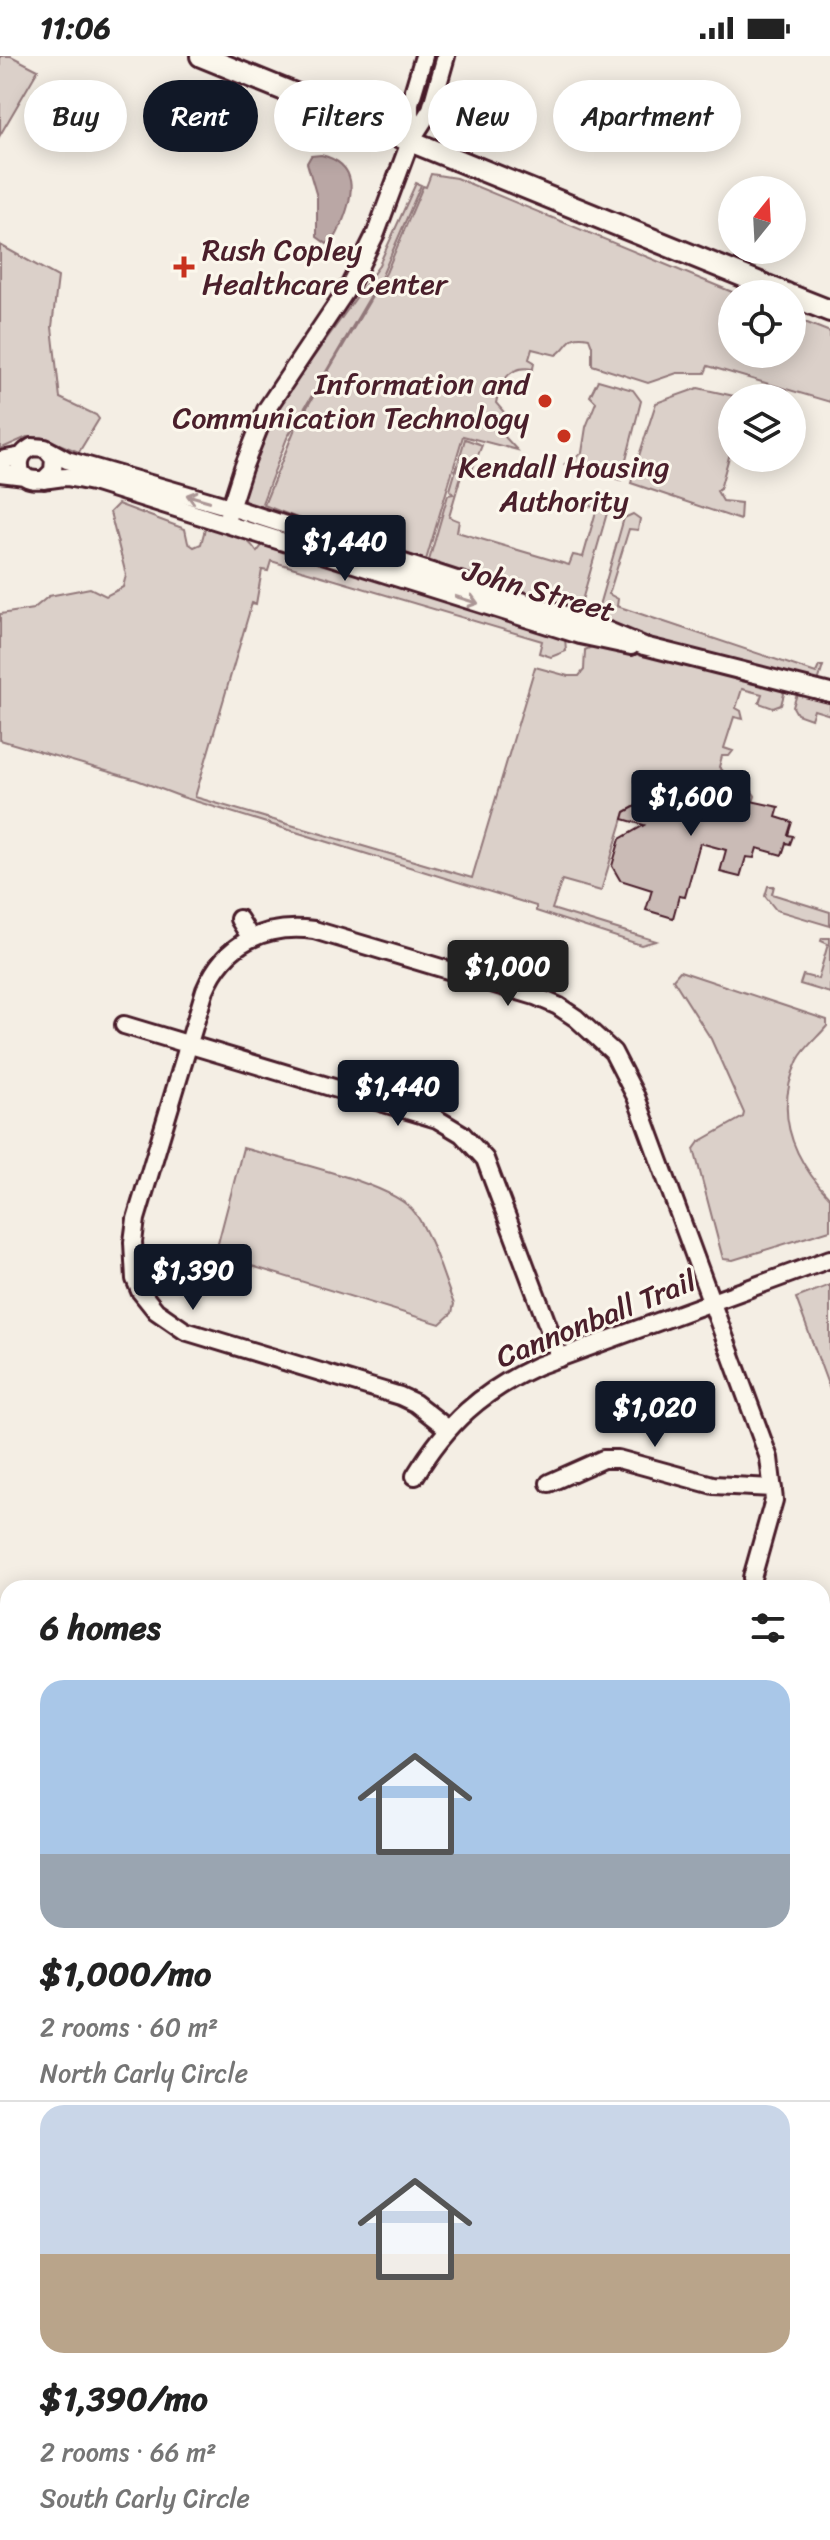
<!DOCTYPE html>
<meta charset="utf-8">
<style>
body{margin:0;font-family:Sriracha,sans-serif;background:#f6f6f6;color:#222;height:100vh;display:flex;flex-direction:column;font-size:30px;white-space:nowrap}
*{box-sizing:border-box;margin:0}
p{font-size:26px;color:#767676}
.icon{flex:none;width:44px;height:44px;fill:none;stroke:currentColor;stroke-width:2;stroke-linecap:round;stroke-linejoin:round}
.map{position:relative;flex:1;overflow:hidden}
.panel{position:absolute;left:0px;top:1524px;width:830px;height:960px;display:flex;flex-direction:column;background:#fff;border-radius:24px 24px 0 0;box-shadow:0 4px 20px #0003}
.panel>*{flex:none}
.guide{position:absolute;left:24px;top:24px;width:782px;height:72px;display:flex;gap:16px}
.needle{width:52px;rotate:18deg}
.tools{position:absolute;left:718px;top:120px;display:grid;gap:16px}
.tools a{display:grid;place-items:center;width:88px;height:88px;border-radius:50%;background:#fff;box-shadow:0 4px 20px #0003;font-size:40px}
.price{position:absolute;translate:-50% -68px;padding:0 18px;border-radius:8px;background:#111827;color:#fff;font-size:26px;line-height:52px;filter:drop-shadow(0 2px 4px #0008)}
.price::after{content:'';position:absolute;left:50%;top:48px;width:24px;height:18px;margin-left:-12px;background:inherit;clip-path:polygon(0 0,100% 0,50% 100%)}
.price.active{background:#222;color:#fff}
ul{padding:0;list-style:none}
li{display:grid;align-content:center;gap:16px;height:424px;padding:0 40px}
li+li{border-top:2px solid #e0e0e0}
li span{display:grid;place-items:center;height:248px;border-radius:24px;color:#555}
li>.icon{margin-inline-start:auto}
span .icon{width:144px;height:144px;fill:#fffc;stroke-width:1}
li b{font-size:34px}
h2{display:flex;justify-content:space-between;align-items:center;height:96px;padding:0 40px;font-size:34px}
.tag{padding:0 28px;border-radius:36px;background:#fff;box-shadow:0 4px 20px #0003;font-size:28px;line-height:72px}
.tag.active{background:#111827;color:#fff}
.status{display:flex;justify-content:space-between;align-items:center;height:56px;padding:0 40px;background:#fff;direction:ltr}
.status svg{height:22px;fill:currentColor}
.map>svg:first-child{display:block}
</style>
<div class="status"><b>11:06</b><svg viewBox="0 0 49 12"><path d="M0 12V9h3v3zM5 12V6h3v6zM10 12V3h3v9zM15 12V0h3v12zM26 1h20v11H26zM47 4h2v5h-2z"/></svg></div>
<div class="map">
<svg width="830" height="2484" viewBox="0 0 830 2484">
<rect width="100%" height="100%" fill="#f4eee4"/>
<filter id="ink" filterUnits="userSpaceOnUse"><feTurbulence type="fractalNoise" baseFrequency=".0125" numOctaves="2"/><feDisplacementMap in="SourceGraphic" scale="16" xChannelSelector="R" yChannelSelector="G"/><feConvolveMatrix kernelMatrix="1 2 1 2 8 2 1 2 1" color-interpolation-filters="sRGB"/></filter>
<g filter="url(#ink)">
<path fill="#dbd0c9" stroke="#92787a" stroke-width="2" d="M 0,0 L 11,0 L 38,14 L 0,79 Z
M 431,118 L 456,122 L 737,238 L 732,238 L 732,298 L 792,298 L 792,261 L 830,276 L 830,346 L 708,310 L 705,317 L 677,317 L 648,327 L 592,309 L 592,290 L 589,282 C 567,277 570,290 556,299 L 532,293 L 529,303 L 534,306 L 533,313 C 509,308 500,327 496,347 L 509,362 L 505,381 L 517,394 L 463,380 L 426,504 L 320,471 L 264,449 L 296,370 L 386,217 L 423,130 L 426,131 Z
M 416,127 L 421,129 L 381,222 L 287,382 L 259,455 L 246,450 L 243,439 L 249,420 L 280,348 L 378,211 Z
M 0,189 L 58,221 L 52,271 L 60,342 L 96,359 L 99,363 L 79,396 L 42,381 L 27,381 L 0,393 Z
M 598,324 L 633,334 L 641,345 L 621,424 L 565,408 L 582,397 L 586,371 L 596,346 L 590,340 Z
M 698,332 L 743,342 L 732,342 L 732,390 L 720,433 L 717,435 L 723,445 L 741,447 L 740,464 L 631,427 L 636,411 L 643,413 L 645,408 L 637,406 L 656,347 Z
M 465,383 L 482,389 L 472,414 L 463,413 L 449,461 L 459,465 L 457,476 L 569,509 L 573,499 L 583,501 L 597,452 L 590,450 L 590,444 L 604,448 L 607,457 L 581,548 L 575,554 L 262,456 L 263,452 L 310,471 L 428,508 L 448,439 L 453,438 L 450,434 Z
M 118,448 L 185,473 L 188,487 L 194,491 L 201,488 L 205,473 C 225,469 246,479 257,496 L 264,487 L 565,581 L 566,595 L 551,601 L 539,597 L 542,585 L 271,505 L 268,515 L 262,514 L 256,548 L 252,547 L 195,741 L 472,822 L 535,611 L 568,620 L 579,620 L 584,614 L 585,594 L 598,588 L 781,631 L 784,638 L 781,649 L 773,652 L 759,647 L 762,638 L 742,633 L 736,652 L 741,655 L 743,663 L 734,661 L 724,692 L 733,695 L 729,700 L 722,700 L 719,711 L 723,715 L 723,722 L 703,731 L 701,735 L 680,729 L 677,736 L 654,720 L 636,718 L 634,725 L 640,735 L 636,750 L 625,756 L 601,835 L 562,824 L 552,853 L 656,885 L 641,889 L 536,855 L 536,850 L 182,741 L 137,724 L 0,684 L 0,558 L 33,553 L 49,540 L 90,532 L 106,540 L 123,531 L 126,519 L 110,456 Z
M 633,458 L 640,463 L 638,474 L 629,473 L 609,538 L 618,543 L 617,550 L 816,617 L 819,610 L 823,610 L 818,626 L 643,581 L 600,562 L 598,553 L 624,462 Z
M 801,637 L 830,645 L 830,659 L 814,654 L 811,663 L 797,658 L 793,651 L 796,641 Z
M 721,724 L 750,732 L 755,740 L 753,746 L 723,740 L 722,745 L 703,740 L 705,733 Z
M 768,830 L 774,830 L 772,838 L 830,856 L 830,870 L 776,854 L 765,840 Z
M 822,882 L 830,882 L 830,937 L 800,928 L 803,919 L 818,923 L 828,888 L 821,885 Z
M 680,915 L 827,964 L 827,970 C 818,981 804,992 798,1004 C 773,1056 793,1103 830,1142 L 830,1174 L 733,1204 L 723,1203 L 694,1093 L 699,1086 L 743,1061 L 744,1057 L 711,983 L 673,923 Z
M 243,1092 C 280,1103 395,1127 415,1157 C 433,1183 442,1218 454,1248 L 452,1257 L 440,1268 L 219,1200 L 216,1195 Z
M 830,1229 L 830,1334 L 796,1242 Z
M 830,1545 L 830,1697 L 822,1705 L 822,1561 L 825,1561 Z
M 830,1736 L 830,1961 L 822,1965 L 822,1743 Z
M 822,2024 L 830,2027 L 830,2301 L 822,2310 Z
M 0,2241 L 8,2243 L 8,2326 L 0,2324 Z
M 830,2325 L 830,2484 L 66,2484 L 34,2476 L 822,2476 L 822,2333 Z"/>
<path fill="#baa7a5" stroke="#8d7174" stroke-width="2" d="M 321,99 C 359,108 354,138 342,167 C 338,176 336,184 327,188 L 317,181 L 317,141 L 307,107 L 311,100 Z"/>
<path fill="#cabbb6" stroke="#4a1f2b" stroke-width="2" d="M 636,718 L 701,735 L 700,739 L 722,745 L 723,739 L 779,751 L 776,761 L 792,766 L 788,779 L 793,780 L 790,788 L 786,787 L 782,799 L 757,792 L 754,802 L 746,801 L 740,821 L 720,816 L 726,794 L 700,787 L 685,841 L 679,840 L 673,862 L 646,854 L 652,834 L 620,824 L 612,810 L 620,783 L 644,769 L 623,763 L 625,756 L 636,750 L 640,735 L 634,725 Z"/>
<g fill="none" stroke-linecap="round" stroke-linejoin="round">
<defs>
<path id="minor" d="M 410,84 L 410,47 L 424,0
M 45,392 L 67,404 L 230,451 L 584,565 L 644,590 L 830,637
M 0,404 L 22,400
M 0,417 L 25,420
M 44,424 L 53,415 L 54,402 L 45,392 L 32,391 C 26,395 21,398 20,406 C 18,434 52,421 67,421 C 75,422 84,425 93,426 L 580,579 L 631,590
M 228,459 L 243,412 L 266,354 L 351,227 L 376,177 L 410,86 L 431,53 L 446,0
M 239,863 L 250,881
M 124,969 L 437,1063 L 462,1078 L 485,1103 L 560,1302
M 447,1372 L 415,1347 L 400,1340 L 185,1275 L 156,1255 L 140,1235 L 135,1223 L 133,1186 L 136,1163 L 205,934 C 225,886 265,868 314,874 L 535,940 L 558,950 L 576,962 L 613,996 L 636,1041 L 769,1402 L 774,1444 L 752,1522
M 415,1420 C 447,1367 481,1336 537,1310 L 830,1203
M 549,1427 L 603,1403 L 618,1403 L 713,1429 L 773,1432
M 0,2479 L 19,2484"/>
<path id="major" d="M 201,0 L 787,238
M 792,240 L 830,255"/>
</defs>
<use href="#minor" stroke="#4a1f2b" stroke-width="22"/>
<use href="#major" stroke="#4a1f2b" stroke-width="26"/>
<use href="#minor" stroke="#fbf7ec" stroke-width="16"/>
<use href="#major" stroke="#fbf7ec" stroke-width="20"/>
</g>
<defs><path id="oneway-shaft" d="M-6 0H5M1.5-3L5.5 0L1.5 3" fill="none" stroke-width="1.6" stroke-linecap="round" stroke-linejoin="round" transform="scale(2)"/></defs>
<g stroke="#ab9695">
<use href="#oneway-shaft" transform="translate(198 442) rotate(-164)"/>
<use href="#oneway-shaft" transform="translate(467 544) rotate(17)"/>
</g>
</g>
<g fill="#c8321e" stroke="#fbf7ec" stroke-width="3">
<path d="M180 199h8v8h8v8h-8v8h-8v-8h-8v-8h8z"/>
<circle cx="545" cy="345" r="8"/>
<circle cx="564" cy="380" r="8"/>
</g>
<g text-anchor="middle" stroke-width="6" stroke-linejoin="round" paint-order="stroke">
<g font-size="30" fill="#4a1f2b" stroke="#fbf7ec" text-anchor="start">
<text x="202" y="204">Rush Copley<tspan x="202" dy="34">Healthcare Center</tspan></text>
<text x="529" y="338" text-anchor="end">Information and<tspan x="529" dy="34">Communication Technology</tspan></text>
<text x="564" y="421" text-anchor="middle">Kendall Housing<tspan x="564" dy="34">Authority</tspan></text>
</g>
<g font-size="30" fill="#4a1f2b" stroke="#fbf7ec">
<text transform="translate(539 535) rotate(16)" y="10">John Street</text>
<text transform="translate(596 1263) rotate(-22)" y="10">Cannonball Trail</text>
</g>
</g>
</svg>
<div class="tools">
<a><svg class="needle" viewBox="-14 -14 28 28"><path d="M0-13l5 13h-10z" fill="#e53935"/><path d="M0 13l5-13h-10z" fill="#767676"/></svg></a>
<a><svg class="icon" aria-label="locate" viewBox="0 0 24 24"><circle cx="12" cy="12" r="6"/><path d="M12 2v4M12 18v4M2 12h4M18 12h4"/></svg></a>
<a><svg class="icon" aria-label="layers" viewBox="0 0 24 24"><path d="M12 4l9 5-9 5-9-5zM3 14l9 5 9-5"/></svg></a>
</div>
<b class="price" style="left:345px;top:527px">$1,440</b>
<b class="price" style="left:691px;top:782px">$1,600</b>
<b class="price active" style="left:508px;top:952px">$1,000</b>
<b class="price" style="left:398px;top:1072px">$1,440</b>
<b class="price" style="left:193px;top:1256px">$1,390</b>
<b class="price" style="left:655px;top:1393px">$1,020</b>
<div class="guide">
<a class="tag">Buy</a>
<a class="tag active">Rent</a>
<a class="tag">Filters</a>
<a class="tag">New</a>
<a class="tag">Apartment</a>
</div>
<section class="panel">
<h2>6 homes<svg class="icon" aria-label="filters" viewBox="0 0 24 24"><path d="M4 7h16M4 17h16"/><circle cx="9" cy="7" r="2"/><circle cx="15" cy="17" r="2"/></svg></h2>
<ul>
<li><span style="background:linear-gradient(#a9c7e8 70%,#9aa5b1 0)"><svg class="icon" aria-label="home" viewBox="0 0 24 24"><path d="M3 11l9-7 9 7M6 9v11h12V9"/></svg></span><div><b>$1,000/mo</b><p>2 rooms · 60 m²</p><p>North Carly Circle</p></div></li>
<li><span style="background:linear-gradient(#c9d6e8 60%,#b9a48a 0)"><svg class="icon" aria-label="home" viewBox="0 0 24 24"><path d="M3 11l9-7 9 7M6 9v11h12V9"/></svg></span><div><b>$1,390/mo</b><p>2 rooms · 66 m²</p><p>South Carly Circle</p></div></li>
</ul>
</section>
</div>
